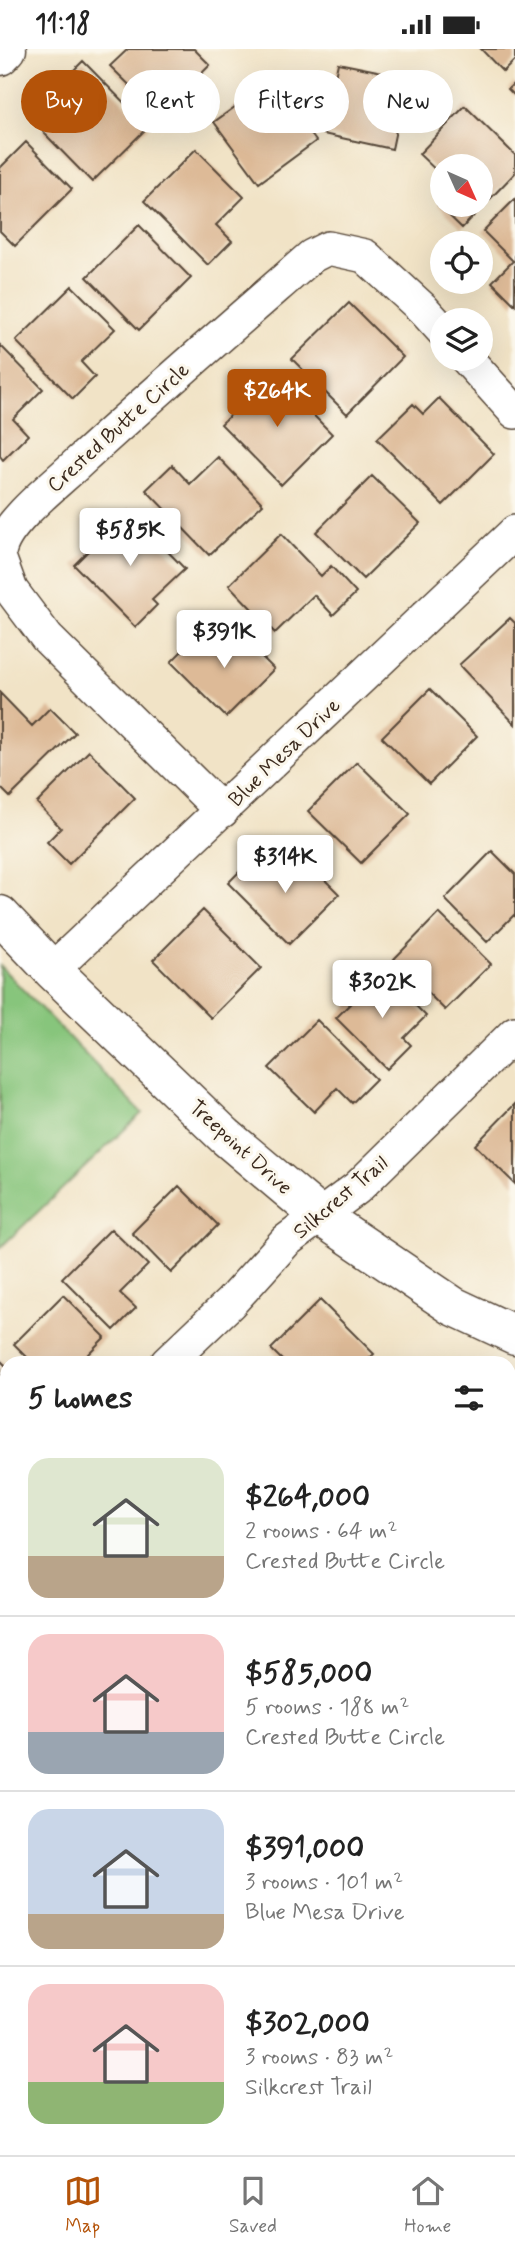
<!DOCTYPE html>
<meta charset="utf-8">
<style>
body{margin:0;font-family:Mynerve,sans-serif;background:#f2f2f2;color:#222;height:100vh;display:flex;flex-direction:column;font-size:26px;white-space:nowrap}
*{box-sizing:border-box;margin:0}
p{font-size:23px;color:#767676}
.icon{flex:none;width:38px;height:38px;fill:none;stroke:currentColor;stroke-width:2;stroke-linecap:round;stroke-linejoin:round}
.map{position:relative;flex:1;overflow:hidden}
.drawer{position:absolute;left:0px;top:1307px;width:516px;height:800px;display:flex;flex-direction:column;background:#fff;border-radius:21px 21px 0 0;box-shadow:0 7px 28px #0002}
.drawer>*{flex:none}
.top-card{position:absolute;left:21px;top:21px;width:474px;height:63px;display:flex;gap:14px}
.needle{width:46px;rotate:135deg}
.controls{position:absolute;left:430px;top:105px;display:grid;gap:14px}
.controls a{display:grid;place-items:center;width:63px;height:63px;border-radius:50%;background:#fff;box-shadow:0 7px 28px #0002;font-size:35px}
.price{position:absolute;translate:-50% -60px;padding:0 16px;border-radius:7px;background:#fff;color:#222;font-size:23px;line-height:46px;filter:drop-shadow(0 2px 4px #0008)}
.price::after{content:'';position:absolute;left:50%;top:42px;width:21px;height:16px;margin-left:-10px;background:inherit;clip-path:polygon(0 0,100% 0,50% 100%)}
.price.on{background:#b45309;color:#fff}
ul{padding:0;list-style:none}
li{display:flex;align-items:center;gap:21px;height:175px;padding:0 28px}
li+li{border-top:2px solid #e0e0e0}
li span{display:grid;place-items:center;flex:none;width:196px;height:140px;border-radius:21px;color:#555}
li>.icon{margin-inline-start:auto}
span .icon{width:84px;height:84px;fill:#fffc;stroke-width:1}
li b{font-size:30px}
h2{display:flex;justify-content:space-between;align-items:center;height:84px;padding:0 28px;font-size:30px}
.chip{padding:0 24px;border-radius:32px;background:#fff;box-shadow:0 7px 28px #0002;font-size:24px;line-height:63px}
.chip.on{background:#b45309;color:#fff}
.status{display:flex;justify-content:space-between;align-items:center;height:49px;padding:0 35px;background:#fff;direction:ltr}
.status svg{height:19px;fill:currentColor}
.dock{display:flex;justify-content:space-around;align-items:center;height:98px;border-top:2px solid #e0e0e0;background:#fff;font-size:19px;color:#767676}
.dock a{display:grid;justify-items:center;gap:4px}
.dock .on{color:#b45309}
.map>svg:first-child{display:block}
</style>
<div class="status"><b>11:18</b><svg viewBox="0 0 49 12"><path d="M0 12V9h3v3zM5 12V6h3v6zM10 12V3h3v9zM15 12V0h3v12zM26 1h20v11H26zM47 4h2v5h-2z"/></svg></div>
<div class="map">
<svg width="515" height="2106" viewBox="0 0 515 2106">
<rect width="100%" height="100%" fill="#fbf7ec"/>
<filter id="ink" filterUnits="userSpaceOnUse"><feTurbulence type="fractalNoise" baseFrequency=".0143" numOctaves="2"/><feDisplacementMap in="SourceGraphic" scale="14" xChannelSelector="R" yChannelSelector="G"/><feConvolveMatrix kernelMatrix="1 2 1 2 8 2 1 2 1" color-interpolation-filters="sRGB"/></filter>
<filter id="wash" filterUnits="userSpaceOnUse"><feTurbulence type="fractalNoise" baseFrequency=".00686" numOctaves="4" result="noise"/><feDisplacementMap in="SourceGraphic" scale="28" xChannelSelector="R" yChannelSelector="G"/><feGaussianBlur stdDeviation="1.57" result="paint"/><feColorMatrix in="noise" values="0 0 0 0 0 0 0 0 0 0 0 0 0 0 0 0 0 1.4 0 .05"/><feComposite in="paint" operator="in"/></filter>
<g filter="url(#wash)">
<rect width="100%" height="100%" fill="#f1e3c6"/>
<path fill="#87c57c" stroke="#61784d" stroke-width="2" d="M 0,917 L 142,1064 L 0,1199 Z"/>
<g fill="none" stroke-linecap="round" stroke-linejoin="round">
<path stroke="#4bacca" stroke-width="9" d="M 0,2005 L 7,2006
M 509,2099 L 515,2100"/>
</g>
<g id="blocks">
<path fill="#ddba97" d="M 128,0 L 194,0 L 210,16 L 160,66 L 110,17 Z
M 481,0 L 515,0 L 515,11 L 503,23 Z
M 83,12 L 148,78 L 92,133 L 43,83 L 75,52 L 59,36 Z
M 338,14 L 407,28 L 392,100 L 323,85 Z
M 271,32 L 316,92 L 259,134 L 214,73 Z
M 515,33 L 515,47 L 508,40 Z
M 465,57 L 515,106 L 515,124 L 462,179 L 438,156 L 443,151 L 443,156 L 481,156 L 481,117 L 443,117 L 443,128 L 419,105 Z
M 26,93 L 72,140 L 15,197 L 0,182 L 0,119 Z
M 196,100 L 244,148 L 216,176 L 232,192 L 208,216 L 144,152 Z
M 515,150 L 515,256 L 492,233 L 513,212 L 483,182 Z
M 139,176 L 191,229 L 139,281 L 87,228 Z
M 72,237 L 115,280 L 81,313 L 95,328 L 73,350 L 16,292 Z
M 349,254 L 403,308 L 347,365 L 292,310 Z
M 0,296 L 43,340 L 13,370 L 28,386 L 3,411 L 0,407 Z
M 273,325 L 332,385 L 281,436 L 221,375 Z
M 439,349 L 494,405 L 443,456 L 377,390 L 413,355 L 423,365 Z
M 218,408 L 263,455 L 209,506 L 146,441 L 172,416 L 190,435 Z
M 372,427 L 420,474 L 363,530 L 316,483 Z
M 128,462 L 185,520 L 152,551 L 157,556 L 135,578 L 74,516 Z
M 281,485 L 321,527 L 331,517 L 356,544 L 333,566 L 314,546 L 275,584 L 229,536 Z
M 510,569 L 515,574 L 515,675 L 459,616 Z
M 232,578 L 274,620 L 226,668 L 171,613 L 194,590 L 208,603 Z
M 430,640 L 477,687 L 429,735 L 382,688 Z
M 0,644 L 32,677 L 50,659 L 75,684 L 10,748 L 0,738 Z
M 89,702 L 135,749 L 69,815 L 47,793 L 61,779 L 37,754 Z
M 357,713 L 410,765 L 361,814 L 308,762 Z
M 492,802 L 515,825 L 515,867 L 514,866 L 487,893 L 445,850 Z
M 298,804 L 339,845 L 289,895 L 228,834 L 252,810 L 272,830 Z
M 203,861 L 261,919 L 211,969 L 153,911 Z
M 439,864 L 491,915 L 445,961 L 394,910 Z
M 382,923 L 426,967 L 404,989 L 411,996 L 387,1020 L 336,969 Z
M 317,971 L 376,1030 L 352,1054 L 337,1039 L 314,1063 L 269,1019 Z
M 515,1055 L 515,1135 L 475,1096 Z
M 179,1137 L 218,1176 L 171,1224 L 132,1184 Z
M 111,1180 L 148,1216 L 120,1244 L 136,1259 L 114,1281 L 62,1229 Z
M 63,1246 L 105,1288 L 79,1314 L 33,1314 L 14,1295 Z
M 320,1251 L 374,1305 L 365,1314 L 285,1314 L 271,1300 Z
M 0,1311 L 7,1318 L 7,1378 L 0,1385 Z
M 509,1394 L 515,1397 L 515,1455 L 509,1452 Z
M 7,1557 L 7,1590 L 0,1583 L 0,1564 Z
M 6,1786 L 7,1786 L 7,1831 L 0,1830 L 0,1813 Z
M 509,1805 L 515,1805 L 515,1857 L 509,1856 Z"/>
</g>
</g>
<g filter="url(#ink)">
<use href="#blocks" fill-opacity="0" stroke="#564637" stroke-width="2"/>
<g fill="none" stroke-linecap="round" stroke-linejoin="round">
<defs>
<path id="minor" d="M 467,310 L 515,363
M 0,500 C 7,472 57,434 79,413 C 155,343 234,275 312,207 L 328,199 L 365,207 L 423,260 L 443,282
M 0,511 L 11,541 L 47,589 L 222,762
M 52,921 L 515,483
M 167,1314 L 230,1254 L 286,1192 L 357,1139 L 515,984
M 0,1476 L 7,1469
M 0,1681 L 7,1685
M 509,1736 L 515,1737"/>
<path id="tertiary" d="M 0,7 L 7,0
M 0,866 L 52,921 L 225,1087 L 320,1167 L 453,1257 L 515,1286"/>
<path id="secondary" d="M 0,1943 L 7,1944
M 509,2001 L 515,2001"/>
<path id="motorway" d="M 0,2101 L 40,2106"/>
</defs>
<use href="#minor" stroke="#564637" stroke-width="36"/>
<use href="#tertiary" stroke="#564637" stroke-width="41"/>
<use href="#secondary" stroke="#564637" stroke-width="41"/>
<use href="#motorway" stroke="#564637" stroke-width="41"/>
<use href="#minor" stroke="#fff" stroke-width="33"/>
<use href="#tertiary" stroke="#fff" stroke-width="38"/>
<use href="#secondary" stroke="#f9e7c3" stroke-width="38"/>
<use href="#motorway" stroke="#f1c369" stroke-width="38"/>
</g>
</g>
<g text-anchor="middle" stroke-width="6" stroke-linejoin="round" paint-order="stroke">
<g font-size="21" fill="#3b2a1e" stroke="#fbf7ec">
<text transform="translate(118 378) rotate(-42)" y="7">Crested Butte Circle</text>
<text transform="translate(284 703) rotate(-44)" y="7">Blue Mesa Drive</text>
<text transform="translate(241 1098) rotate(42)" y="7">Treepoint Drive</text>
<text transform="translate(340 1148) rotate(-40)" y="7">Silkcrest Trail</text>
</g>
</g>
</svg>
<div class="controls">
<a><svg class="needle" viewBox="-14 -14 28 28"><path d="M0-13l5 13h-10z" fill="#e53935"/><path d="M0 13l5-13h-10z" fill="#767676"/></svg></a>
<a><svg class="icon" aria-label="locate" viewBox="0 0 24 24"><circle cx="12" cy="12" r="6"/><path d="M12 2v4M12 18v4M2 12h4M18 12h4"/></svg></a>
<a><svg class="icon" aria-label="layers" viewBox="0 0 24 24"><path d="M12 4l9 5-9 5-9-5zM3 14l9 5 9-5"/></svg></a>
</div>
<b class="price on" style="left:277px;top:380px">$264K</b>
<b class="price" style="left:130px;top:519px">$585K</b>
<b class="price" style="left:224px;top:621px">$391K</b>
<b class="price" style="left:285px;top:846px">$314K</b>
<b class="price" style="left:382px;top:971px">$302K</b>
<div class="top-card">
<a class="chip on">Buy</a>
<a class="chip">Rent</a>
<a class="chip">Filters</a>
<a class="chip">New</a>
</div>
<section class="drawer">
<h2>5 homes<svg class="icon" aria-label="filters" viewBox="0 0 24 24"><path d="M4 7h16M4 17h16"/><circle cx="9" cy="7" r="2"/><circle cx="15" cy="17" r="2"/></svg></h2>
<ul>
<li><span style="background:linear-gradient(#dfe7d0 70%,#b9a48a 0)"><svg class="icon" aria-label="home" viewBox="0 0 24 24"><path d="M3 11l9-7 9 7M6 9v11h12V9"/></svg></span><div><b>$264,000</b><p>2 rooms · 64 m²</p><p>Crested Butte Circle</p></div></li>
<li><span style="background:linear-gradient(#f6c9c9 70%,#9aa5b1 0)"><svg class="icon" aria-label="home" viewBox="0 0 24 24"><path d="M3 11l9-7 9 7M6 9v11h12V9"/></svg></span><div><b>$585,000</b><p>5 rooms · 188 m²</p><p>Crested Butte Circle</p></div></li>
<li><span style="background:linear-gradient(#c9d6e8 75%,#b9a48a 0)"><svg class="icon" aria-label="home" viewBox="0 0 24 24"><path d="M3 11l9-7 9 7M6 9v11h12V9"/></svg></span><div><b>$391,000</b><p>3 rooms · 101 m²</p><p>Blue Mesa Drive</p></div></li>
<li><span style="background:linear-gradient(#f6c9c9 70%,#8fb573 0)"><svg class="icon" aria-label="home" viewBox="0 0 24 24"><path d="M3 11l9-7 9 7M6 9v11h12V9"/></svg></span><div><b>$302,000</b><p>3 rooms · 83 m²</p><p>Silkcrest Trail</p></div></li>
</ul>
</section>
</div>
<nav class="dock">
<a class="on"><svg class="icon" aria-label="map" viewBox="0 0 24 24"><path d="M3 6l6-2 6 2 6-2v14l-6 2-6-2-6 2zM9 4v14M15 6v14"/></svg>Map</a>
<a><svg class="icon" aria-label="saved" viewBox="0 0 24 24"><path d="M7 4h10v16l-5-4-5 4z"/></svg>Saved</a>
<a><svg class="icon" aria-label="home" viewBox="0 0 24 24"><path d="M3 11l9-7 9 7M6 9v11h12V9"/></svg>Home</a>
</nav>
